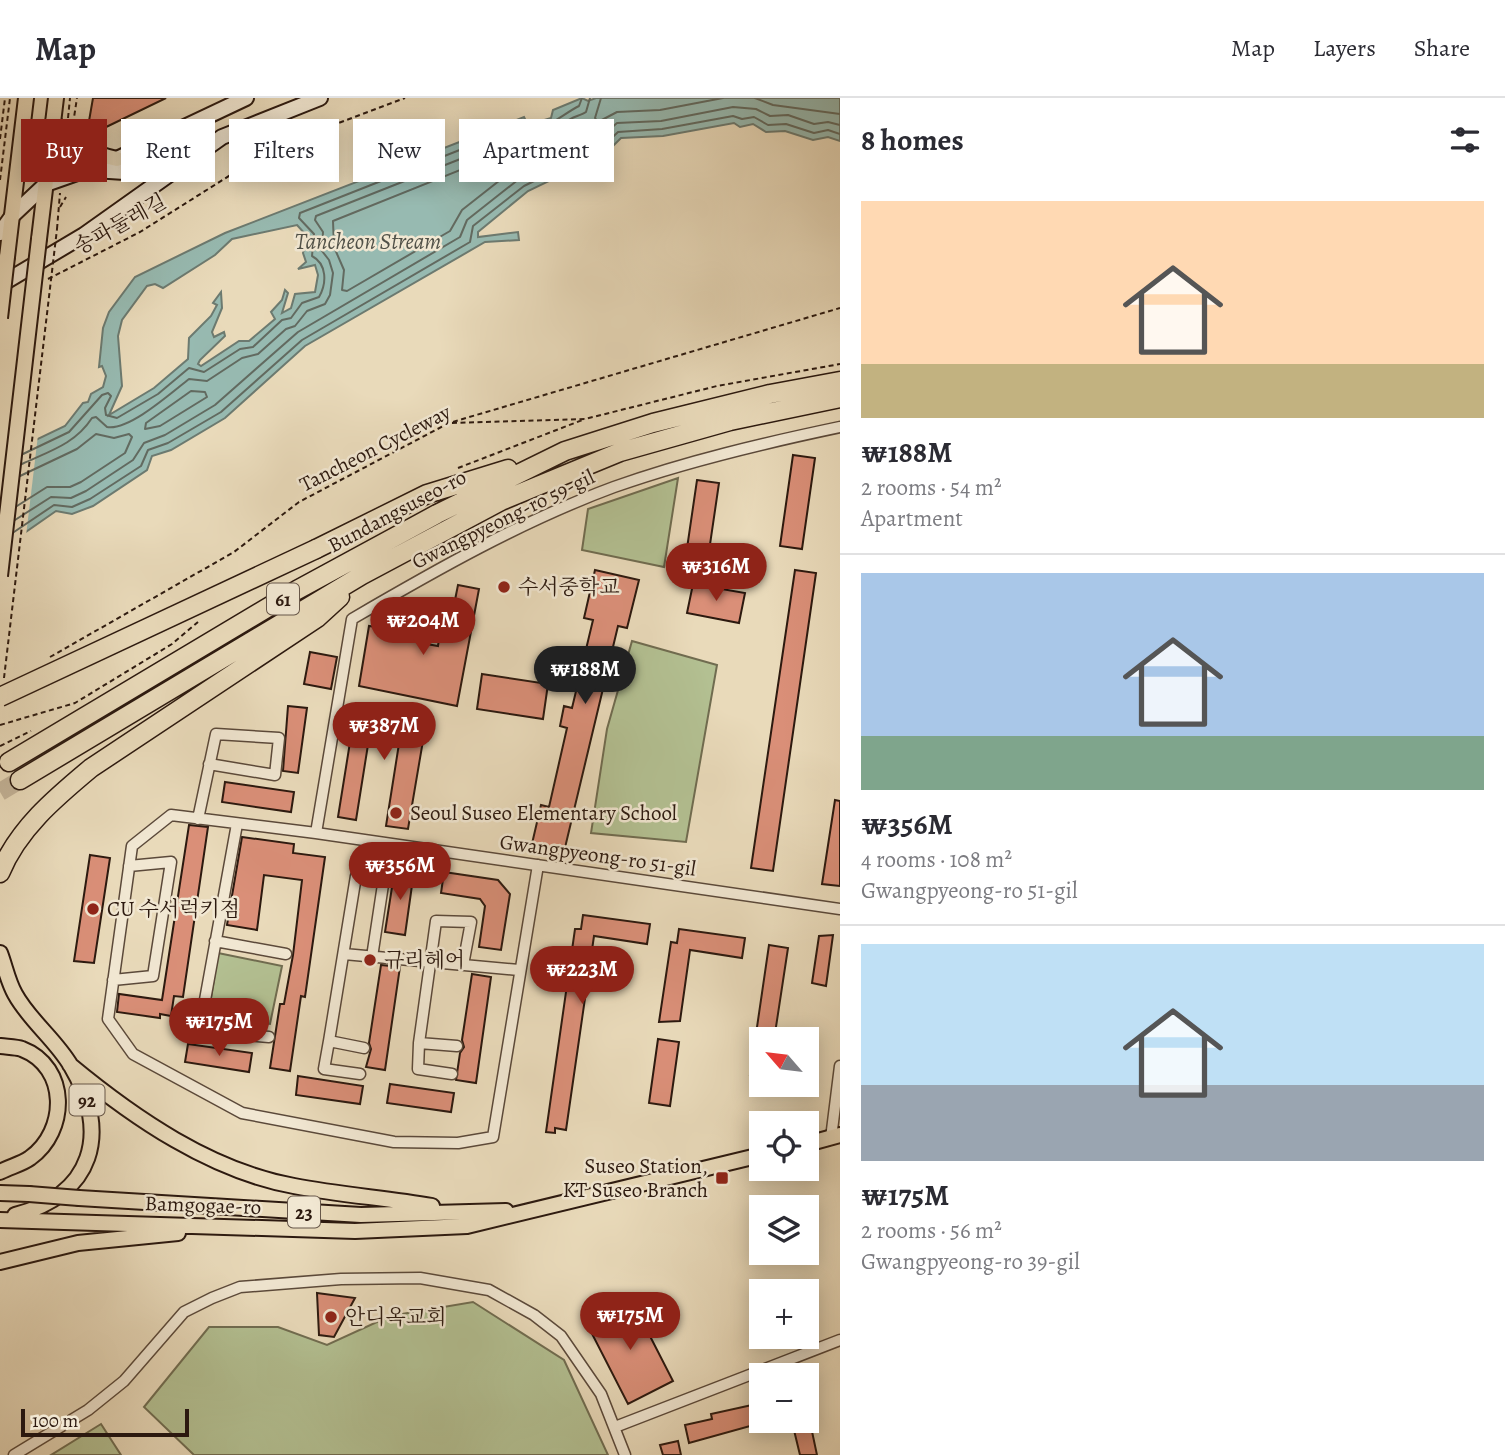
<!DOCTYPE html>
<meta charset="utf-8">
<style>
body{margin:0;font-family:Alegreya,"Noto Serif KR",serif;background:#f2f2f3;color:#2b2b33;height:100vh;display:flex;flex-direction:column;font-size:26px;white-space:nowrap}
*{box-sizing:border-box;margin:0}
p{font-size:23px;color:#7c7c81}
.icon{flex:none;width:38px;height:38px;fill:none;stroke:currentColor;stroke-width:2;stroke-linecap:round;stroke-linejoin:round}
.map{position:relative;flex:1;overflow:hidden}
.side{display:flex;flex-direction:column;background:#fff;width:665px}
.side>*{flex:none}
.guide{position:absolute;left:21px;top:21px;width:665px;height:63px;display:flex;gap:14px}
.needle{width:46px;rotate:298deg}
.controls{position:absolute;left:749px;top:929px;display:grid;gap:14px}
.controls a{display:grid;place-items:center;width:70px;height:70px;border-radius:0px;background:#fff;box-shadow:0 4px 18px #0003;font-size:35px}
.scale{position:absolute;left:21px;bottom:18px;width:168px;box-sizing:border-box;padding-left:7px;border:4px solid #2c190f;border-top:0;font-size:19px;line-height:24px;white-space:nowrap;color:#2c190f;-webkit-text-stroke:5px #f1e7d2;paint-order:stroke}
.price{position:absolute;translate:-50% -60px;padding:0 16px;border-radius:24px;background:#8f2418;color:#fff;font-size:23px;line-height:46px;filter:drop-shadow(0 2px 4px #0008)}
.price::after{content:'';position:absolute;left:50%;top:42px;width:21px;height:16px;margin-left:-10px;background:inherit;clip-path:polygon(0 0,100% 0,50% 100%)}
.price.on{background:#222;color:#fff}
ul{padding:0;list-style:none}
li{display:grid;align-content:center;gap:14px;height:371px;padding:0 21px}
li+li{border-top:2px solid #e1e1e2}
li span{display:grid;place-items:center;height:217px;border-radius:0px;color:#555}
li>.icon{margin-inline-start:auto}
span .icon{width:126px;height:126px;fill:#fffc;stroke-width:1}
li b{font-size:30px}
h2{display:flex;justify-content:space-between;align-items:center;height:84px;padding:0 21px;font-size:30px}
.chip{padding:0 24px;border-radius:0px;background:#fff;box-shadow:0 4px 18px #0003;font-size:24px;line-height:63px}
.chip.on{background:#8f2418;color:#fff}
header{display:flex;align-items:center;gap:42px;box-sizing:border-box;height:98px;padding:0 35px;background:#fff;border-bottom:2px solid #e1e1e2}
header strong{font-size:33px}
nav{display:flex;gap:38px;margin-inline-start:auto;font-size:24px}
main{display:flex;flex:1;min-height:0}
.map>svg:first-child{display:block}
</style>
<header>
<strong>Map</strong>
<nav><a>Map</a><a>Layers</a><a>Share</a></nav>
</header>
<main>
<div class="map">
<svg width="840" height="1357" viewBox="0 0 840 1357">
<rect width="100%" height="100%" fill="#e9daba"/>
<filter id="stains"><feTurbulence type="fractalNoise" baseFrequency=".00286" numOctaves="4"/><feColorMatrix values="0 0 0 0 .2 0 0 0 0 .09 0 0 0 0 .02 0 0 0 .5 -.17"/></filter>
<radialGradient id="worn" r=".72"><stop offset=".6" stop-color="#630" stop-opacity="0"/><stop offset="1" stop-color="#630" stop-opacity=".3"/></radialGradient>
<path fill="#b3c092" stroke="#706c50" stroke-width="2" d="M 678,380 L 664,469 L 582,452 L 588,411 Z
M 632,543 L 717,567 L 686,744 L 591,735 L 607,631 Z
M 218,855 L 282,868 L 270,926 L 208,919 Z
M 473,1204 L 564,1262 L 608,1357 L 194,1357 L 144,1309 L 209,1229 L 278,1229 L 327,1247 L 390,1218 Z
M 101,1326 L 121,1357 L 51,1357 Z"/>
<path fill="#97bab1" stroke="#6c7a70" stroke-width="2" fill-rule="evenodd" d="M 582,0 L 588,3 L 596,0 L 840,0 L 840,43 L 828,39 L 813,42 L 785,33 L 766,34 L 753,26 L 740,29 L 734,25 L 663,38 L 621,40 L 605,56 L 528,93 L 478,134 L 478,139 L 518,134 L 519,142 L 485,144 L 305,248 L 225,320 L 171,352 L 152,358 L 147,372 L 93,408 L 72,416 L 56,413 L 0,452 L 0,359 L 65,328 L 83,305 L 88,304 L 91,296 L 103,289 L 106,278 L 102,268 L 99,269 L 103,230 L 109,214 L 135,179 L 225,135 L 524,19 L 528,27 L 551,20 L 553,12 ZM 297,127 L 307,138 L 303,155 L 306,164 L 298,171 L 315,167 L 318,177 L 315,194 L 295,196 L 291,210 L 282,215 L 288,195 L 285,192 L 282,202 L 271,214 L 275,221 L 249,243 L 239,243 L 201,268 L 198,266 L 200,262 L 225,238 L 224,234 L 214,239 L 212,234 L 222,210 L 221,194 L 213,205 L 217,207 L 211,218 L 189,240 L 188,261 L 154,290 L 109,317 L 122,288 L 118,238 L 122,222 L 147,188 L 155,186 L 163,190 L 215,157 L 232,141 Z"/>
<path fill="#e9daba" d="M 38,337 L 26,438 L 0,456 L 0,355 Z"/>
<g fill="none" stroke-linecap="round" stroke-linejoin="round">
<path stroke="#626a60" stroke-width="2" d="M 601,0 L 595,20 L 598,24 L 617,14 L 660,12 L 723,0
M 755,0 L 773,7 L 840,16
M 546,47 L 551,48 L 552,53 L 513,72 L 462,112 L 450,133 L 347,193 L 342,192 L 344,172 L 334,149 L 333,123 L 515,50 L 532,52 Z
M 191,293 L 205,294 L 207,299 L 160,328 L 145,331 L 146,325 Z
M 23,356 L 69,334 L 102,297 L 108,295 L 111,298 L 105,310 L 106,317 L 117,320 L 158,296 L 189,270 L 204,274 L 240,251 L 253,249 L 282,222 L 291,220 L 302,205 L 319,199 C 327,185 327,166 312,158 L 314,136 L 299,120 L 300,115 L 518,29 C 540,39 559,18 579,8 L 582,0
M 22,366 C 50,353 75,346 92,320 L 96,319 L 107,329 C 129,333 171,295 189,281 L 207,283 L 242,260 L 258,256 L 286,231 L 295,228 L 307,213 L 325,206 L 330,197 L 333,175 L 329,162 L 322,153 L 323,134 L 315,122 L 316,118 L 516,39 C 534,45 553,37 566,24 C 571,19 580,18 586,14 L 590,0
M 17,408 L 47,389 L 70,389 L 81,384 L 125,355 L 132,339 L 129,336 L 114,340 L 96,336 L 77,351 L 20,378
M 15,422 L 51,399 L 71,400 L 86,393 L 133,362 L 144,345 L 165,337 L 215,307 L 298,234 L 460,139 L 467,122 L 519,81 L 596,43 L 617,25 L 661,23 L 733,9 L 756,11 L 770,18 L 788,17 L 814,26 L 828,24 L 840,27
M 14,434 L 54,407 L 72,409 L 90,401 L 141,368 L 148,352 L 168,345 L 221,314 L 302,242 L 470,144 L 473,128 L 524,88 L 601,50 L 618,34 L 662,31 L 733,18 L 742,21 L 754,19 L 768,27 L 786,26 L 814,35 L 828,32 L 840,36"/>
</g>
<path fill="#da8f78" stroke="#2c190f" stroke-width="2" d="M 93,0 L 166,0 L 102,31 L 89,23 Z
M 793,357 L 815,360 L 802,451 L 780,448 Z
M 697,382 L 719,385 L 707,467 L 685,464 Z
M 595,472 L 639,482 L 627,530 L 618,528 L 563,758 L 531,750 L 541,707 L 549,709 L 567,630 L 560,628 L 564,608 L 572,610 L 593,522 L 584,520 Z
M 795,472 L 816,475 L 773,773 L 751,770 Z
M 693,486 L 745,495 L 739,525 L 687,515 Z
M 458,487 L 479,491 L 457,608 L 359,588 L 369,528 L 390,531 L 388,539 L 438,548 L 442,520 L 451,522 Z
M 310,554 L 337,559 L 331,591 L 304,586 Z
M 482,576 L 548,586 L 543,621 L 477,611 Z
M 356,607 L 427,619 L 408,731 L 386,728 L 401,633 L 371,628 L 356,722 L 338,719 Z
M 288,608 L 307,610 L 298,675 L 283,673 Z
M 225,684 L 294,694 L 291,714 L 222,704 Z
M 835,702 L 840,703 L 840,788 L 822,786 Z
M 189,727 L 208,729 L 183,899 L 174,898 L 171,918 L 160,916 L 160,920 L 117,914 L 119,896 L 162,902 Z
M 242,739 L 294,746 L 293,755 L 325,759 L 305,899 L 301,898 L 290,973 L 270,970 L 280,906 L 284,906 L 293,857 L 302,782 L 264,777 L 257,832 L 227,827 Z
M 90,757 L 110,760 L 94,865 L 74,863 Z
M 395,770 L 414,773 L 405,837 L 385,834 Z
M 444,774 L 498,782 L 510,796 L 501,852 L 479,849 L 485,808 L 480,801 L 441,795 Z
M 583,817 L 650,826 L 647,846 L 594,838 L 566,1032 L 555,1030 L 555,1035 L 546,1034 L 575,831 L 581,831 Z
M 679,831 L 745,840 L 742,860 L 690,852 L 680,923 L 659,924 L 671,844 L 677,845 Z
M 833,837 L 826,888 L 812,885 L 819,838 Z
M 769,847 L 788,850 L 774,942 L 761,942 L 761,979 L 750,977 Z
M 381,867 L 400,869 L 385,972 L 366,969 L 371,951 L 369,945 Z
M 472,876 L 491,879 L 476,985 L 456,982 L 460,955 L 464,949 L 462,942 Z
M 658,941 L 679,944 L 670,1008 L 649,1005 Z
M 188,946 L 252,955 L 249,974 L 185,964 Z
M 298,978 L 363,988 L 360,1006 L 296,997 Z
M 390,986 L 454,995 L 451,1014 L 387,1005 Z
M 317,1195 L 355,1200 L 334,1239 L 319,1237 Z
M 632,1203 L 673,1283 L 628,1306 L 587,1226 Z
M 761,1305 L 761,1325 L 689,1345 L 685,1327 L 712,1321 L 711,1316 Z
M 810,1324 L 817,1357 L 800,1357 L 793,1328 Z
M 678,1343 L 681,1357 L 663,1357 L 660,1347 Z"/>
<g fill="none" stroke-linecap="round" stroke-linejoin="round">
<path stroke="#c3b398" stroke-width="18" stroke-dasharray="18 9" stroke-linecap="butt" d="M 0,694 L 20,682"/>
<defs>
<path id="street" d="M 840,329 C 764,345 687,363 614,389 C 522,423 436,472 352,521 L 316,735 L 840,811
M 198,721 L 216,636 L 279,640 L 275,677 L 209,666
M 237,726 L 205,902 L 202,933 L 269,939
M 316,735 L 171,717 L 132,748 L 108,921 L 133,956 L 242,1015 L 394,1044 L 458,1045 L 493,1039 L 538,767
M 356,778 L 329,943 L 364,950
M 215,843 L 286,856
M 344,856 L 519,872
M 372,859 L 389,747
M 113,882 L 153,878 L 171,764 L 129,768
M 329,943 L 324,971 L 360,976
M 419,945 L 418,971 L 452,976
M 457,948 L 419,945 L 436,823 L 471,824 L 463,867
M 831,1040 L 840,968
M 615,1329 L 840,1242
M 14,1357 L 88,1312 L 124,1283 L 184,1214 L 212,1200 L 240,1189 L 341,1181 L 420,1180 L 489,1192 L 534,1217 L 561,1238 L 601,1296 L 625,1357"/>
<path id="secondary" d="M 94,72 L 140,75 L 195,51
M 0,135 L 13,117 L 46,86 L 117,61 L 246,0
M 0,187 L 84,137 L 222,39 L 320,0"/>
<path id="primary" d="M 53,23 C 72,46 88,55 117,61
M 39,141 L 56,0
M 7,159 L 26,0
M 0,855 C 5,868 8,884 15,896 C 29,922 56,942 71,968 C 111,1035 93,1097 15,1117
M 0,948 C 7,949 16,949 22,951 C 69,969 68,1033 30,1060 C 22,1066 9,1069 0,1074
M 70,967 C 134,1020 211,1073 294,1088 C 340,1097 386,1100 432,1108
M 807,1046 L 840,1037
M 0,1095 L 29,1096
M 79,1100 L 361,1117 L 506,1113
M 0,1122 L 355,1133 L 467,1128 L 761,1057
M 0,1164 L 78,1145 L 178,1135"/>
<path id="highway" d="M 316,451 L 427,396 L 508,371
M 9,664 L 297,492 L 437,416 L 565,353 L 653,325 L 770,296 L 840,283
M 20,682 L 362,477 L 501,403 L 620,354 L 730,323 L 840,300
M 0,775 C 18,731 55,700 91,670 L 317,520 L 340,499"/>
</defs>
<use href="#street" stroke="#5b493a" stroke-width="13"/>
<use href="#secondary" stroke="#2c190f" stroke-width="18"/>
<use href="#primary" stroke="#2c190f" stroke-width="18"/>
<use href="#highway" stroke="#2c190f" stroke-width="21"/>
<path stroke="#2c190f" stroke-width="2" stroke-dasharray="5 3.5" stroke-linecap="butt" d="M 68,20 L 70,0
M 73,26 L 77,0
M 0,41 L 5,0
M 0,82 L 10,0
M 60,109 L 66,99
M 57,131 L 60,95
M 48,181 L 140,134 L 275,49 L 405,0
M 452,325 L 585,321 L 717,288 L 840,266
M 458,370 L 585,321
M 50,559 L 234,454 L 299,404 L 449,325 L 840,210
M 0,627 L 75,605 L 172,546 L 198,524
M 0,648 L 31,633"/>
<use href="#street" stroke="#f1e7d2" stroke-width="10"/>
<use href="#secondary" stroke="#f1e7d2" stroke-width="14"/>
<use href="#primary" stroke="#e9daba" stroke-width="14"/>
<use href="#highway" stroke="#e9daba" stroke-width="18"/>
<defs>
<path id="primary-bridge" d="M 0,220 L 7,159
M 0,478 L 39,141
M 29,1096 L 79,1100"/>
<path id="highway-bridge" d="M 0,599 L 316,451"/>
</defs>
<use href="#primary-bridge" stroke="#2c190f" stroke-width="18" stroke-linecap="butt"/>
<use href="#highway-bridge" stroke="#2c190f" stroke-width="21" stroke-linecap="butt"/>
<path stroke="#2c190f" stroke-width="2" stroke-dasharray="5 3.5" stroke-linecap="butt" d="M 4,580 L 57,131"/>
<use href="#primary-bridge" stroke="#e9daba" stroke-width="14"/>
<use href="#highway-bridge" stroke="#e9daba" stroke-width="18"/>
</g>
<g fill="#8f2418" stroke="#f1e7d2" stroke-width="2.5">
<circle cx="504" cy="489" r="7"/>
<circle cx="396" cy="715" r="7"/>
<circle cx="93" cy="811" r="7"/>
<circle cx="370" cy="862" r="7"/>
<rect x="715" y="1073" width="14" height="14" rx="3.5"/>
<circle cx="331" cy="1219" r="7"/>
</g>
<g text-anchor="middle" stroke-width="5" stroke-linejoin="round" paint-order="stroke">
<g fill="#f1e7d2" stroke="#67574a" stroke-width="2">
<rect x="267" y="485.5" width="32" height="31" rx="5"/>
<rect x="69.5" y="986.5" width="35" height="31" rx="5"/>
<rect x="288" y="1098.5" width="32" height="31" rx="5"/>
</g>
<g font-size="19" font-weight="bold" fill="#2c190f">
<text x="283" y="508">61</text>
<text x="87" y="1009">92</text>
<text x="304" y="1121">23</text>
</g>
<g font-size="21" fill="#2c190f" stroke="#f1e7d2">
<text transform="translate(120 126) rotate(-29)" y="7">송파둘레길</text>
<text transform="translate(375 350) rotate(-27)" y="7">Tancheon Cycleway</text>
<text transform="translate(397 413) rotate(-28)" y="7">Bundangsuseo-ro</text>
<text transform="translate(503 421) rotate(-26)" y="7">Gwangpyeong-ro 59-gil</text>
<text transform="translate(598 757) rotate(8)" y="7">Gwangpyeong-ro 51-gil</text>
<text transform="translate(203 1107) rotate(2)" y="7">Bamgogae-ro</text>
</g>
<g font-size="21" fill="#2c190f" stroke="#f1e7d2" text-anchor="start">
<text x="518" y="496">수서중학교</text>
<text x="410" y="722">Seoul Suseo Elementary School</text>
<text x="107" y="818">CU 수서럭키점</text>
<text x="384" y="869">규리헤어</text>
<text x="708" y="1075" text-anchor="end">Suseo Station,<tspan x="708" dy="24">KT Suseo Branch</tspan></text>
<text x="345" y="1226">안디옥교회</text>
</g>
<g font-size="23" font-style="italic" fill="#515148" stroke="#f1e7d2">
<text x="368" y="151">Tancheon Stream</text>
</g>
</g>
<rect width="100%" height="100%" filter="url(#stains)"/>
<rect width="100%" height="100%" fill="url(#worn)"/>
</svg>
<div class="controls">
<a><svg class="needle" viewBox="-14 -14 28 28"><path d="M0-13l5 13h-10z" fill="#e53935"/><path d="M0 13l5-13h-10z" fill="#7c7c81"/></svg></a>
<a><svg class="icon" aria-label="locate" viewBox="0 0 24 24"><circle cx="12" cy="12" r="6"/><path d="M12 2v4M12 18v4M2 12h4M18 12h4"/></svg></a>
<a><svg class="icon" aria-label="layers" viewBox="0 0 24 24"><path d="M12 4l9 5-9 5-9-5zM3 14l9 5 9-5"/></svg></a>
<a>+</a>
<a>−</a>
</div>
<div class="scale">100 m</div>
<b class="price" style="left:716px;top:505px">₩316M</b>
<b class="price" style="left:423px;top:559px">₩204M</b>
<b class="price on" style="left:585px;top:608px">₩188M</b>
<b class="price" style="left:384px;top:664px">₩387M</b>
<b class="price" style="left:400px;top:804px">₩356M</b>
<b class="price" style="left:582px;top:908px">₩223M</b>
<b class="price" style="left:219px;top:960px">₩175M</b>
<b class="price" style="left:630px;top:1254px">₩175M</b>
<div class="guide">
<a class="chip on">Buy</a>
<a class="chip">Rent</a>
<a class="chip">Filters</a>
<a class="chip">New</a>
<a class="chip">Apartment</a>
</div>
</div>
<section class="side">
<h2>8 homes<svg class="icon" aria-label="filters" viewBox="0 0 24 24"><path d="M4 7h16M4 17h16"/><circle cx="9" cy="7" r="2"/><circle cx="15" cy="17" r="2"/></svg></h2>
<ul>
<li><span style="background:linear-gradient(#ffd9b3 75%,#c2b280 0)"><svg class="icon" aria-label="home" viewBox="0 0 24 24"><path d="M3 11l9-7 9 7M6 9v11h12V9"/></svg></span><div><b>₩188M</b><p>2 rooms · 54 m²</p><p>Apartment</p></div></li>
<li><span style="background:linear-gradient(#a9c7e8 75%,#7fa58c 0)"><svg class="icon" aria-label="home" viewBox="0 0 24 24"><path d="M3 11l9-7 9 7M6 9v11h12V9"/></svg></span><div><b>₩356M</b><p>4 rooms · 108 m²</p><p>Gwangpyeong-ro 51-gil</p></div></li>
<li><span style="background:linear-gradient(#bfe0f5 65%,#9aa5b1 0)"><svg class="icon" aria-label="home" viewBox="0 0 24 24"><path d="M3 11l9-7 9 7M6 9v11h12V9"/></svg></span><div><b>₩175M</b><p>2 rooms · 56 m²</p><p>Gwangpyeong-ro 39-gil</p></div></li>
</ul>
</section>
</main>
